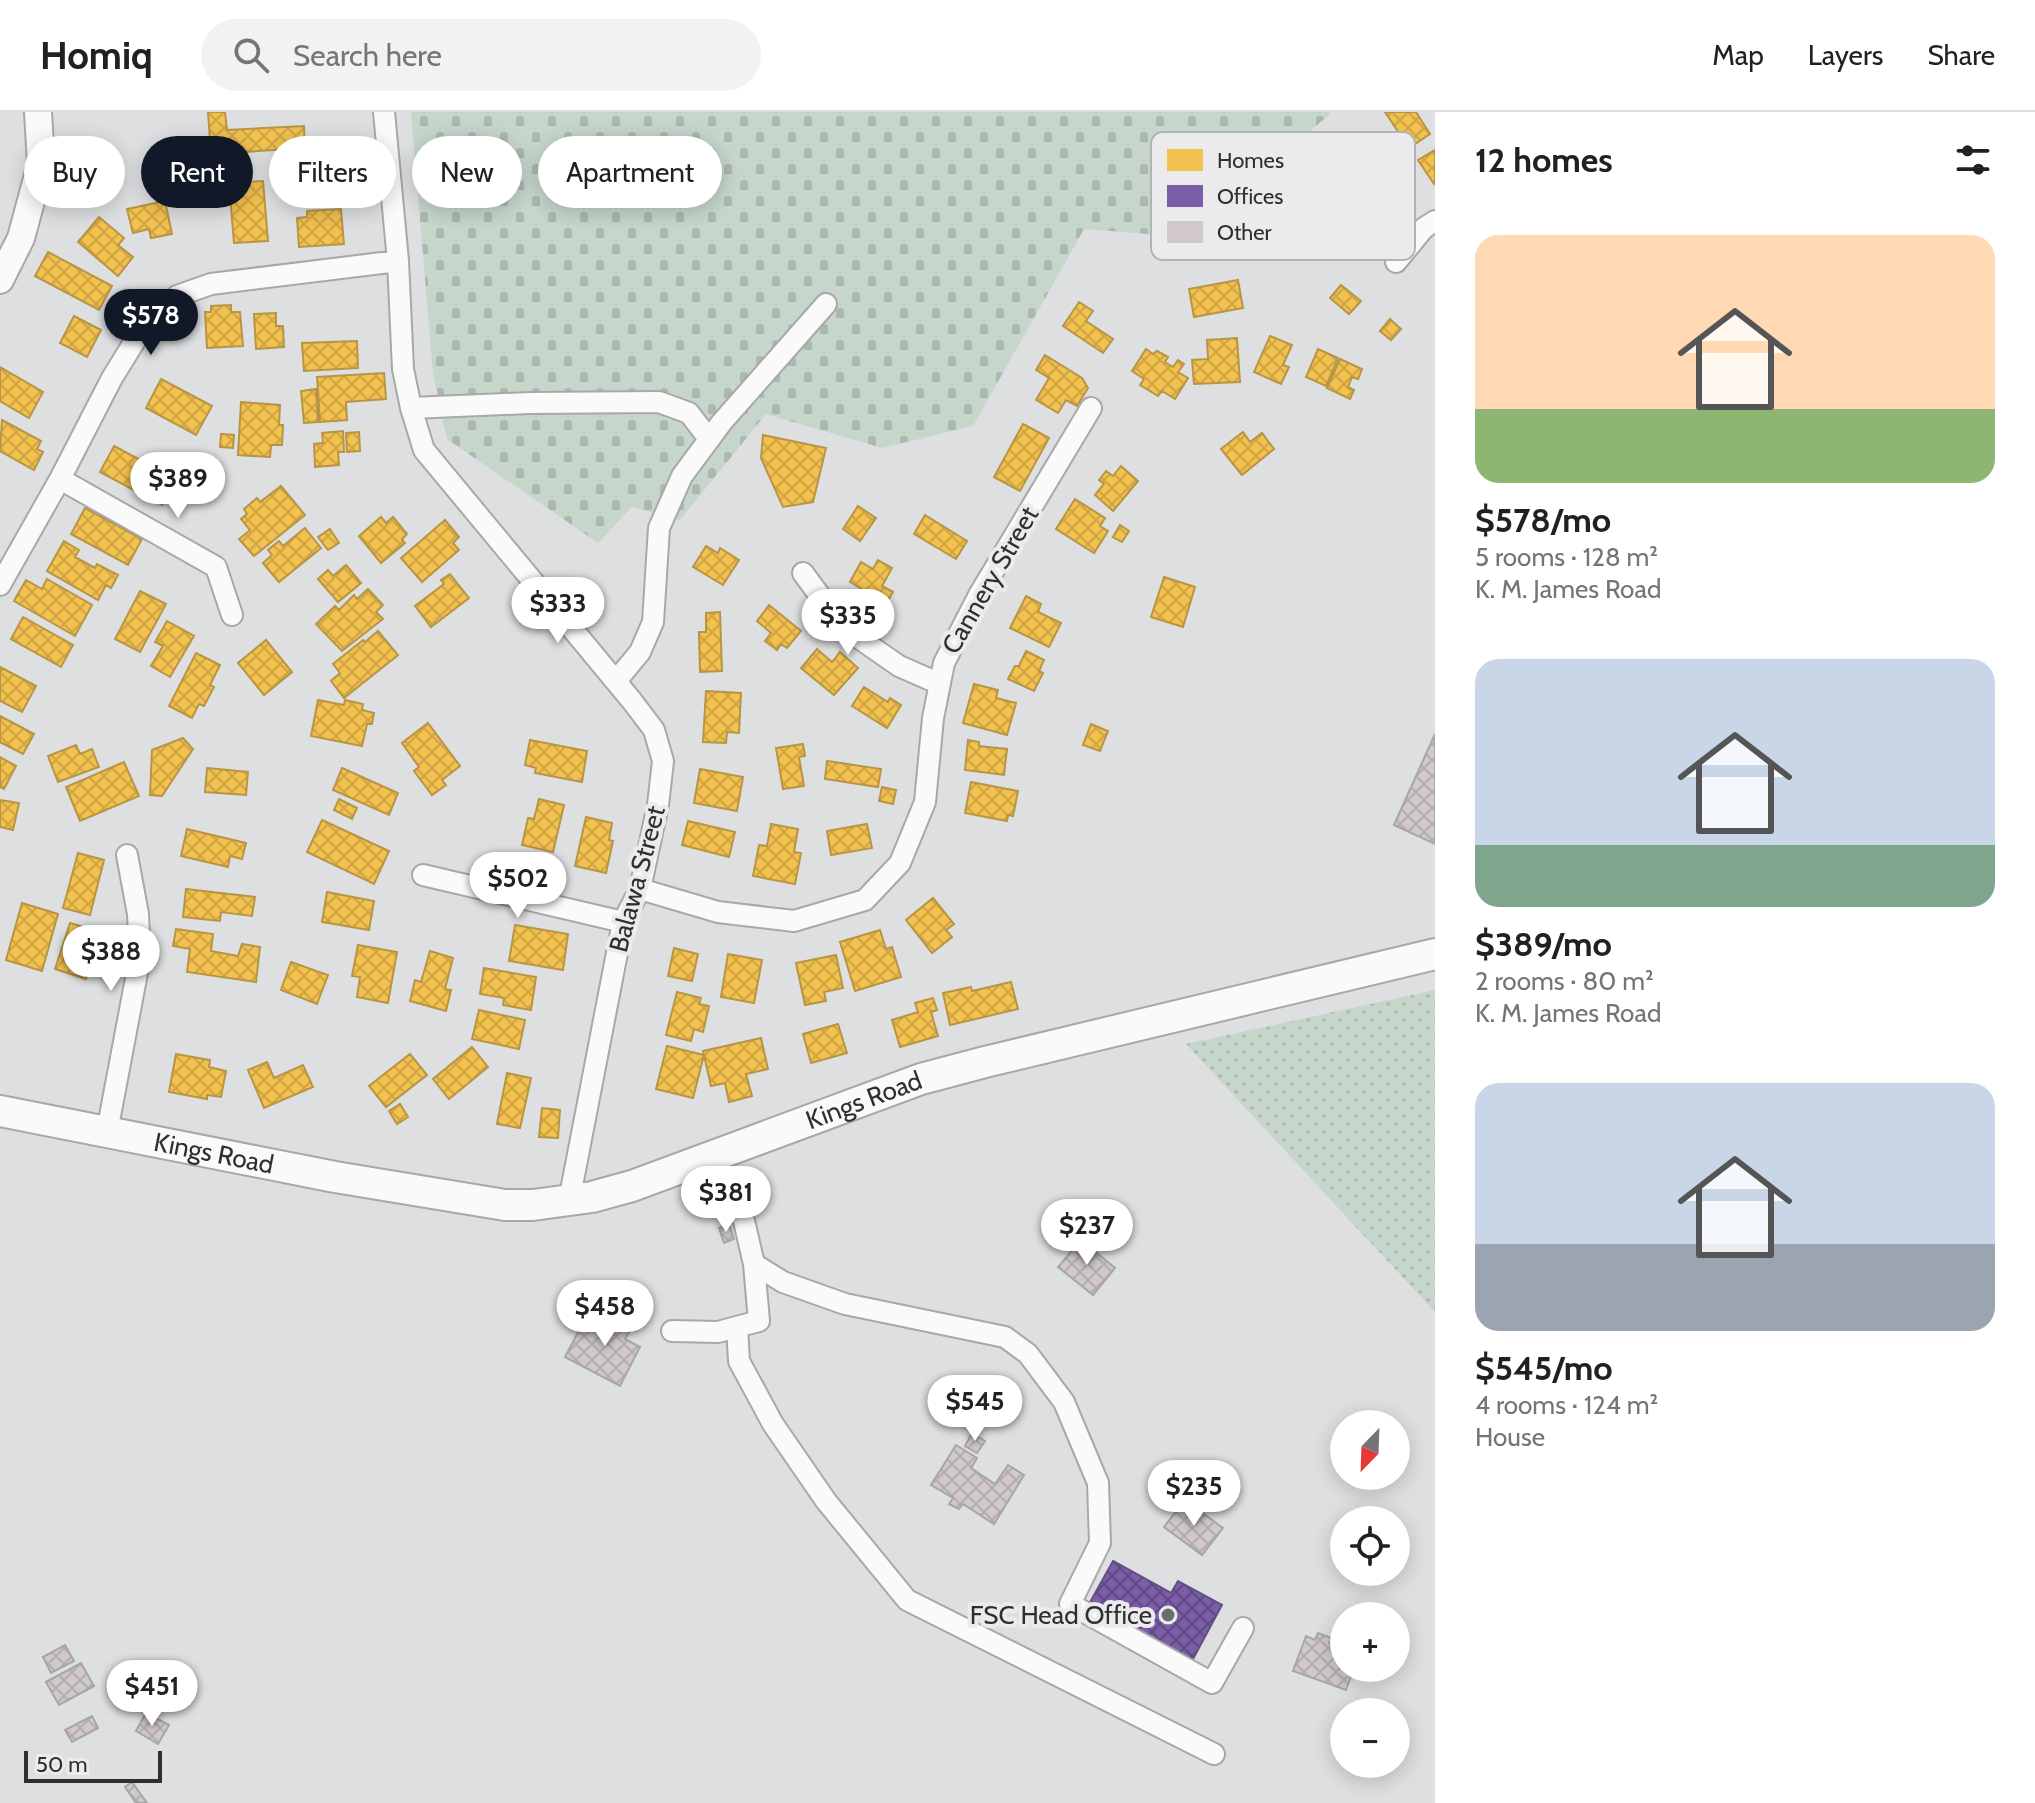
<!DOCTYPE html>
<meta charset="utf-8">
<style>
body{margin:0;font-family:Cabin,sans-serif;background:#f2f2f2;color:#202124;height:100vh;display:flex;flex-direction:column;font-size:30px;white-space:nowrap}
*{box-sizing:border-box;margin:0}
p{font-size:26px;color:#757577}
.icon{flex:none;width:44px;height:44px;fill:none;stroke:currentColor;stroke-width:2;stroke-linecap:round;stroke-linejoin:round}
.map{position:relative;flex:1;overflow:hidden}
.side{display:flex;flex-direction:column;background:#fff;width:600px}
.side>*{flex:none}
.guide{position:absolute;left:24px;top:24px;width:760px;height:72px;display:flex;gap:16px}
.needle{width:52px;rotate:203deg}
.fabs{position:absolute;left:1330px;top:1298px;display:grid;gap:16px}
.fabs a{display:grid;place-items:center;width:80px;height:80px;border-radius:50%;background:#fff;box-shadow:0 4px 20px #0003;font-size:40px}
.scale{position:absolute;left:24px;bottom:20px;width:138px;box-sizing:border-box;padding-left:8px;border:4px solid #2f2f30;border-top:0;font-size:22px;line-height:28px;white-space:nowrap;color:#2f2f30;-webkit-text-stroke:6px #ebebee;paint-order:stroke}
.price{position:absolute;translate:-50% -68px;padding:0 18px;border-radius:28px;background:#fff;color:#222;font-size:26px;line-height:52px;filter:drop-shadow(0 2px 4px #0008)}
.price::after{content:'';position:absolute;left:50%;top:48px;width:24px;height:18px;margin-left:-12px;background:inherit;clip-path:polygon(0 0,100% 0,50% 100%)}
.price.active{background:#111827;color:#fff}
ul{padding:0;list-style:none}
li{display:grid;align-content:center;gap:16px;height:424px;padding:0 40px}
li span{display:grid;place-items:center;height:248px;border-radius:24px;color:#555}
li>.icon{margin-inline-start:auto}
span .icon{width:144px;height:144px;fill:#fffc;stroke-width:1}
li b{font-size:34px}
h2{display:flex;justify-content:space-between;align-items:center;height:96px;padding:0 40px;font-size:34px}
.pill{padding:0 28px;border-radius:36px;background:#fff;box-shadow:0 4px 20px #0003;font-size:28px;line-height:72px}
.pill.active{background:#111827;color:#fff}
header{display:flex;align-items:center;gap:48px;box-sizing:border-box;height:112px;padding:0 40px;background:#fff;border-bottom:2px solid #e0e0e0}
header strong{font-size:38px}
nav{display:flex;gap:44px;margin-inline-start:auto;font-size:28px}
.search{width:560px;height:72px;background:#f2f2f2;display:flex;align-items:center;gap:20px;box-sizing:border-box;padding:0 28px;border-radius:44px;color:#757577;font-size:30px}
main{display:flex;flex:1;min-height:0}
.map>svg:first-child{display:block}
</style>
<header>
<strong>Homiq</strong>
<div class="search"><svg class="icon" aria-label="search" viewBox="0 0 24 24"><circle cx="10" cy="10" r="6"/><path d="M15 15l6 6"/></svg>Search here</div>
<nav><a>Map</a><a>Layers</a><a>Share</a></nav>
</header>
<main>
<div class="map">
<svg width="1435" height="1691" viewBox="0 0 1435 1691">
<defs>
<pattern id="grass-dots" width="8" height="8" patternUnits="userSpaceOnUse" patternTransform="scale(2)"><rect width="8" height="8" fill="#c6d6cb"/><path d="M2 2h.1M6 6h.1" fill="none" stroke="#aab8af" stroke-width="1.8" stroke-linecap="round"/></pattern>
<pattern id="cemetery-stones" width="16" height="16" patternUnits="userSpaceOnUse" patternTransform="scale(2)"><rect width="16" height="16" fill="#c6d6cb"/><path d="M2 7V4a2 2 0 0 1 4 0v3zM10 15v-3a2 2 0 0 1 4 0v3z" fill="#aab8af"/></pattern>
<pattern id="homes-cross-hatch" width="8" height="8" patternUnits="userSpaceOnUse" patternTransform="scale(2)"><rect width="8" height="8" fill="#f2c14e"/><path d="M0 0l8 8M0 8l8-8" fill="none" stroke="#d0a644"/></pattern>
<pattern id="offices-cross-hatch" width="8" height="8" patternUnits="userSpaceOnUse" patternTransform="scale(2)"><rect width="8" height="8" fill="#7b5ea7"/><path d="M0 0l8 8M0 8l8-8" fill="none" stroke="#604a81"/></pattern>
<pattern id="building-cross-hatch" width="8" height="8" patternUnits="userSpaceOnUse" patternTransform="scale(2)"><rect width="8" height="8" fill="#d0c8cc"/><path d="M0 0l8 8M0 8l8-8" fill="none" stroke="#b3acb0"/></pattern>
</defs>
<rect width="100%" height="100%" fill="#dedfe0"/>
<path fill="url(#grass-dots)" d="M 1435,878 L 1435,1200 L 1186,932 Z"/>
<path fill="url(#cemetery-stones)" d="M 411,0 L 1329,0 L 1330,2 L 1185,125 L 1084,117 L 973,314 L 882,336 L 766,302 L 680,408 L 632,395 L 598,431 L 447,327 L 433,261 Z"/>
<path fill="url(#homes-cross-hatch)" stroke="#b89545" stroke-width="2" d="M 208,0 L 225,0 L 227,18 L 304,14 L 305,36 L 211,42 Z
M 1385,0 L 1416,0 L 1430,22 L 1409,36 Z
M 1435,38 L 1435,71 L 1434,72 L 1418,48 Z
M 332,55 L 333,67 L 338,66 L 339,84 L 295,86 L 294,57 Z
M 263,69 L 268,129 L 234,131 L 229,71 Z
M 165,89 L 172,122 L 151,126 L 149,117 L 133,121 L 127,97 Z
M 341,97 L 344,132 L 299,135 L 297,106 L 307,105 L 307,99 Z
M 99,105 L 124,126 L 118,133 L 133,145 L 118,164 L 78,130 Z
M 48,140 L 112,174 L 99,198 L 35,164 Z
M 1238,168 L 1243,196 L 1194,205 L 1189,177 Z
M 1341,173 L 1361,189 L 1349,202 L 1330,186 Z
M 1079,190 L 1093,199 L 1086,209 L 1113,227 L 1103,241 L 1063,214 Z
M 231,193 L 231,200 L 240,200 L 243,234 L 207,236 L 205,200 L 211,200 L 211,194 Z
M 276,201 L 276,214 L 283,214 L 284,235 L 256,237 L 254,202 Z
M 74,204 L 101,218 L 87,245 L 60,231 Z
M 1390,207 L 1401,217 L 1391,228 L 1380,219 Z
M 1270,224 L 1292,233 L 1283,253 L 1289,255 L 1281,272 L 1254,260 Z
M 1237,226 L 1240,270 L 1194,272 L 1192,248 L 1208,247 L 1207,228 Z
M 357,229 L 358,256 L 304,259 L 302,231 Z
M 1146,237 L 1153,242 L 1157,239 L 1168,245 L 1165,250 L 1173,255 L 1178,248 L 1184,252 L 1178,260 L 1188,266 L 1175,287 L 1162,279 L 1158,284 L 1140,273 L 1144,267 L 1132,259 Z
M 1318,237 L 1338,246 L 1326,274 L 1306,265 Z
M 1045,243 L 1082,266 L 1088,276 L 1077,294 L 1066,288 L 1058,301 L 1036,288 L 1049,266 L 1036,258 Z
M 1340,247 L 1362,257 L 1358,267 L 1352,265 L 1348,275 L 1354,278 L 1350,287 L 1327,276 Z
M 0,255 L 43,280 L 29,306 L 0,289 Z
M 384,261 L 386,287 L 346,290 L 347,308 L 320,310 L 317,265 Z
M 161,267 L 212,294 L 196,323 L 146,296 Z
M 316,277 L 318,310 L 304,311 L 301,279 Z
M 241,290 L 280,293 L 279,313 L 283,313 L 282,333 L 271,333 L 270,345 L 238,343 Z
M 2,308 L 41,329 L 37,337 L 43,340 L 34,358 L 0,339 Z
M 1023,312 L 1049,326 L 1020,379 L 994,365 Z
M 343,319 L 344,340 L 338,340 L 339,353 L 315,355 L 314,332 L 323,331 L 322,321 Z
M 359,320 L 360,339 L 347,340 L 346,321 Z
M 1243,320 L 1250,330 L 1262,321 L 1274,337 L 1242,363 L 1221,337 Z
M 221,322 L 234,323 L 233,336 L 220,335 Z
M 763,323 L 826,336 L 813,390 L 783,395 L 761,346 Z
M 114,334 L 176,367 L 162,393 L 100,360 Z
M 1121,354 L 1138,369 L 1113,399 L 1095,383 L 1104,372 L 1099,368 L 1106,359 L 1113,364 Z
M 281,374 L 305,403 L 254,444 L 239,427 L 250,418 L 241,407 L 247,402 L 244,397 L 257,386 L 260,390 Z
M 1075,387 L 1105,406 L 1100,414 L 1108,419 L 1094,441 L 1056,417 Z
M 858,394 L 876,406 L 860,429 L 843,417 Z
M 85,396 L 142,427 L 128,453 L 71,422 Z
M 925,403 L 967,429 L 956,447 L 914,422 Z
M 381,405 L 386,411 L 393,405 L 407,422 L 402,427 L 405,431 L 381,451 L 359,424 Z
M 445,408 L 459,425 L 453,431 L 459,438 L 422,470 L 401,446 Z
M 1120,413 L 1129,419 L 1122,430 L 1113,425 Z
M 305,416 L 321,436 L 279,470 L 263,451 L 272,443 L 268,438 L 279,429 L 283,434 Z
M 330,417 L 339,431 L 328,438 L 318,425 Z
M 64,429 L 79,438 L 75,445 L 95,456 L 97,452 L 118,463 L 111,476 L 106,473 L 98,488 L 47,459 Z
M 706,434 L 718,441 L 720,436 L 739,448 L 723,473 L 693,455 Z
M 878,448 L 892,456 L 882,474 L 893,480 L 883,497 L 860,484 L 863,478 L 850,470 L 861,450 L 873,457 Z
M 346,453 L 361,471 L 338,490 L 318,467 L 328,458 L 333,464 Z
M 450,462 L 469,486 L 431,515 L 415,494 L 444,472 L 441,468 Z
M 1164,465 L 1195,475 L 1183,515 L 1151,505 Z
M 47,467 L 92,493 L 75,524 L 14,489 L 26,468 L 42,477 Z
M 368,477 L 383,493 L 376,500 L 383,507 L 342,539 L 316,512 L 335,494 L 339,498 L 354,483 L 357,487 Z
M 140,479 L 166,492 L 140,540 L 115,527 Z
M 1026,484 L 1041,492 L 1038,500 L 1061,511 L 1049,535 L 1010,516 Z
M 769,493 L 801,519 L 787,536 L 781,532 L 777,538 L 765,529 L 771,521 L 757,509 Z
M 720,500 L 722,559 L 700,560 L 699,520 L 706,520 L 706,501 Z
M 23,505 L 73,533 L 61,555 L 11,527 Z
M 167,509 L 194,524 L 170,565 L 151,554 L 163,534 L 155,530 Z
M 378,519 L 398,543 L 344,586 L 331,569 L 340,561 L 333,552 L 363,528 L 365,530 Z
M 266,528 L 292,560 L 264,583 L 238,551 Z
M 817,537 L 832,550 L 840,540 L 858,556 L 834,583 L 801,556 Z
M 1026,539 L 1044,548 L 1039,559 L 1043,561 L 1034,579 L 1008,567 L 1015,554 L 1019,554 Z
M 196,541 L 220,553 L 210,573 L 214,575 L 204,594 L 199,592 L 192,606 L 169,594 Z
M 0,555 L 36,574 L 22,600 L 0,589 Z
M 974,572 L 998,578 L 996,586 L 1016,591 L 1007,623 L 963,611 Z
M 864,575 L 888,590 L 890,586 L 901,593 L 887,616 L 852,594 Z
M 706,579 L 741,581 L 739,621 L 727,620 L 726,631 L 703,630 Z
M 318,588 L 344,593 L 345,588 L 363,592 L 362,598 L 374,601 L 372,612 L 367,612 L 362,634 L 311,624 Z
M 0,604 L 34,622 L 23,642 L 0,630 Z
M 428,611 L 460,654 L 442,668 L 446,673 L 432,683 L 414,659 L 419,655 L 402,631 Z
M 1091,612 L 1108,619 L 1100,639 L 1083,633 Z
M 183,626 L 193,637 L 162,684 L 150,683 L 152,638 Z
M 530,628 L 587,639 L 582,670 L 535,661 L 536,656 L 525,653 Z
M 968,628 L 979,630 L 979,634 L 1007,637 L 1004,663 L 965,658 Z
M 803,632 L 805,644 L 799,645 L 804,674 L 783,677 L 776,636 Z
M 76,633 L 80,642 L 92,637 L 99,655 L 58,670 L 48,644 Z
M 0,645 L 16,654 L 4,677 L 0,675 Z
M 827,649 L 881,657 L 878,675 L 825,667 Z
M 124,650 L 139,684 L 80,709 L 66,675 Z
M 207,656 L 248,660 L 246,683 L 205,680 Z
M 342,656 L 398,681 L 389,703 L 333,678 Z
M 700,657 L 743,665 L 737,699 L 694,691 Z
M 971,670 L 1018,679 L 1013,704 L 1008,703 L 1007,709 L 965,701 Z
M 882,675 L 896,678 L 893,692 L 879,689 Z
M 339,687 L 357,696 L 352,707 L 334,698 Z
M 539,687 L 564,693 L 553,740 L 522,733 L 528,706 L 534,707 Z
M 0,688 L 19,691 L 13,718 L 0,715 Z
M 586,705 L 612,711 L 609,728 L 613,729 L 606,761 L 575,754 Z
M 322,708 L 389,739 L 374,772 L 307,740 Z
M 688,709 L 735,720 L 729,745 L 682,733 Z
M 771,712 L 798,717 L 794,740 L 801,741 L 795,772 L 753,764 L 759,733 L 767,734 Z
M 867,712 L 872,736 L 831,743 L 827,719 Z
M 187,717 L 246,731 L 242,747 L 230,744 L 228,755 L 181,744 Z
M 78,741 L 104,748 L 90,803 L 63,796 Z
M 186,777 L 255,785 L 252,804 L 221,800 L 220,809 L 183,805 Z
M 327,780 L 374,789 L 369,818 L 322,810 Z
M 933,786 L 954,812 L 946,818 L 952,825 L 932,841 L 906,808 Z
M 22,791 L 58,802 L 42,859 L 6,848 Z
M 70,811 L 100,820 L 86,867 L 55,857 Z
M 515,813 L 568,822 L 563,858 L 509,849 Z
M 176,817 L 213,822 L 211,839 L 238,844 L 242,832 L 260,835 L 256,870 L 187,860 L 190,837 L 173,834 Z
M 880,818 L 886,837 L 892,835 L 901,865 L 855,879 L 840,830 Z
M 358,833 L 397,840 L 388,891 L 357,885 L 360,865 L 352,864 Z
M 674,836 L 698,842 L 692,869 L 668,864 Z
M 430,839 L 453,846 L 445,877 L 451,878 L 446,899 L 410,889 L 415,868 L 421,870 Z
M 728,842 L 762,848 L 754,891 L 721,885 Z
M 836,843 L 843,876 L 824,880 L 826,889 L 805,893 L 796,851 Z
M 291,850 L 328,863 L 317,892 L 281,878 Z
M 484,856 L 536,865 L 531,898 L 503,893 L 504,886 L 480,882 Z
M 1011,870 L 1018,897 L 950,913 L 943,881 L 971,875 L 972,879 Z
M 677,880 L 701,886 L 699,892 L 709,894 L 703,920 L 694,917 L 691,929 L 666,923 Z
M 933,886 L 937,898 L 931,900 L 938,924 L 900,935 L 892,908 L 918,900 L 915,891 Z
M 479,898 L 525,908 L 519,937 L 472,927 Z
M 838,912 L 847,941 L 811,951 L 803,922 Z
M 761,926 L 768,957 L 746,962 L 752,984 L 729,990 L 725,971 L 711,974 L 703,939 Z
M 667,934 L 704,943 L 693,986 L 656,977 Z
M 472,935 L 488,955 L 449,987 L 433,967 Z
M 176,942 L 210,948 L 209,955 L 226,959 L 221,985 L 207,983 L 207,987 L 169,980 Z
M 410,942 L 427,963 L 386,995 L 369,974 Z
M 267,950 L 274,966 L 303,953 L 313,975 L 264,996 L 248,958 Z
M 507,961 L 531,966 L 520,1016 L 497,1012 Z
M 400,992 L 408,1005 L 397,1012 L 389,999 Z
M 542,996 L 560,998 L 558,1026 L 539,1025 Z"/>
<path fill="url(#offices-cross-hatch)" stroke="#645083" stroke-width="2" d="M 1113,1449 L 1171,1481 L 1178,1469 L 1222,1493 L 1192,1549 L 1089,1492 Z"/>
<path fill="url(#building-cross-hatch)" stroke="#a6a6a7" stroke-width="2" d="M 1435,622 L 1435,732 L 1394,713 Z
M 729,1113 L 734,1127 L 724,1131 L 719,1116 Z
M 1081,1128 L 1115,1156 L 1093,1183 L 1058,1155 Z
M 614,1199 L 635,1210 L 625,1227 L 640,1235 L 620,1274 L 565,1245 L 586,1205 L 605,1215 Z
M 972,1321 L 985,1329 L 977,1341 L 965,1334 Z
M 956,1333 L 977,1346 L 971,1356 L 995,1372 L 1008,1353 L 1024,1363 L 994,1412 L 963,1392 L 959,1397 L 949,1392 L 953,1386 L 931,1373 Z
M 1185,1388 L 1223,1416 L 1202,1443 L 1164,1415 Z
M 1318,1521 L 1331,1526 L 1329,1531 L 1334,1533 L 1338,1522 L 1344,1524 L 1344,1556 L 1354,1556 L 1346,1578 L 1293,1559 L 1306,1524 L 1315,1528 Z
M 65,1533 L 74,1549 L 51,1561 L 43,1545 Z
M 81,1551 L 94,1574 L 59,1593 L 46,1570 Z
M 154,1585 L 164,1590 L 160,1599 L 150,1594 Z
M 146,1601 L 169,1613 L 158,1632 L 136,1619 Z
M 92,1604 L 98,1616 L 72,1630 L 65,1618 Z
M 132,1670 L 147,1691 L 136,1691 L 125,1675 Z"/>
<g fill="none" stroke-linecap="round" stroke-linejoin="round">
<defs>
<path id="minor" d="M 384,0 L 398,149 L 403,257 L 411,296 L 424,338 L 632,589 L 654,618 L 663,649 L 658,693 L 640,777 L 623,810 L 569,1089
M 1396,150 L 1424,116 L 1435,109
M 411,296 L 529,291 L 659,290 L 689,301 L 709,327
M 60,367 L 216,455 L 232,503
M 803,461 L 843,515 L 899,554 L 940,572
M 0,473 L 60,367 L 112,266 L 141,219 L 177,184 L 211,172 L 398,149
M 616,569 L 640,540 L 653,510 L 659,416 L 682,364 L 722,310 L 826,192
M 423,763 L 623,810
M 640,777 L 718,800 L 794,809 L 865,788 L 900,751 L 925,690 L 933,606 L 944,551 L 979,483 L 1091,296
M 107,1020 L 140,845 L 138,802 L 127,743
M 712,1046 L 744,1109 L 754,1152 L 783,1170 L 845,1192 L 1005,1225 L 1028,1242 L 1064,1290 L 1098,1371 L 1100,1431 L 1070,1492 L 1212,1571 L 1243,1516
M 737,1215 L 739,1249 L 773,1312 L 826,1389 L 907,1488 L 1214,1642
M 672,1219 L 718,1220 L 759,1209 L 754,1152"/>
<path id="major" d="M 0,168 L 21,126 L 41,52 L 38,0"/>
<g id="highway">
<path id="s1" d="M 0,999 L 335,1065 L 505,1093 L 533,1093 L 592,1085 L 632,1074 L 921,967 L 985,950 L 1435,842"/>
</g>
</defs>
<use href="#minor" stroke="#a8a8a9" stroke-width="24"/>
<use href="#major" stroke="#a8a8a9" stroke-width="30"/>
<use href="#highway" stroke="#a8a8a9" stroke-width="34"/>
<use href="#minor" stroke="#fafafa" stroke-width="20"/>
<use href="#major" stroke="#fafafa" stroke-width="26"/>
<use href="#highway" stroke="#fafafa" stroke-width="30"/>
</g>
<circle fill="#6c6d6e" stroke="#ebebee" stroke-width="3" cx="1168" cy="1503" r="8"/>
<g text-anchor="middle" stroke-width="8" stroke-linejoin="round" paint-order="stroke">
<g font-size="26" fill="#2f2f30" stroke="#ebebee">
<text transform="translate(990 468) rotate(-60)" y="9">Cannery Street</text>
<text transform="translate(637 767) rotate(-75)" y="9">Balawa Street</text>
<text dy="9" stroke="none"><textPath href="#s1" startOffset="890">Kings Road</textPath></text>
<text dy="9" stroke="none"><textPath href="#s1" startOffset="218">Kings Road</textPath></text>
</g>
<g font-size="26" fill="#2f2f30" stroke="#ebebee" text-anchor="end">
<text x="1152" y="1512">FSC Head Office</text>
</g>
</g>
<rect x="1151" y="20" width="264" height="128" rx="12" fill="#ebebee" stroke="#b3b3b5" stroke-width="2"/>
<rect x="1167" y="37" width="36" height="22" fill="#f2c14e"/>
<rect x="1167" y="73" width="36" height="22" fill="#7b5ea7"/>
<rect x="1167" y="109" width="36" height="22" fill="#d0c8cc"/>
<g font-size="22" fill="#2f2f30">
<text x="1217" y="56">Homes</text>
<text x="1217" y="92">Offices</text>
<text x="1217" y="128">Other</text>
</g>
</svg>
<div class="fabs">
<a><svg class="needle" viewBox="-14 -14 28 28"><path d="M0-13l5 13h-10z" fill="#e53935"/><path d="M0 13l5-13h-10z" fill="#757577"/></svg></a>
<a><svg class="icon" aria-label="locate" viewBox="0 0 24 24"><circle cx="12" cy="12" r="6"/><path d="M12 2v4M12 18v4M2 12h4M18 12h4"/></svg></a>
<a>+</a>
<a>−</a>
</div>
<div class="scale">50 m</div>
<b class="price active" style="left:151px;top:245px">$578</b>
<b class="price" style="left:178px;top:408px">$389</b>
<b class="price" style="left:558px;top:533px">$333</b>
<b class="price" style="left:848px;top:545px">$335</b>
<b class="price" style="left:518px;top:808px">$502</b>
<b class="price" style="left:111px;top:881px">$388</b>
<b class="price" style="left:726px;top:1122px">$381</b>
<b class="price" style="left:1087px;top:1155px">$237</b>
<b class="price" style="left:605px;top:1236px">$458</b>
<b class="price" style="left:975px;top:1331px">$545</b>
<b class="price" style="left:1194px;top:1416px">$235</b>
<b class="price" style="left:152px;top:1616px">$451</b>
<div class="guide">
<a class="pill">Buy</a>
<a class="pill active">Rent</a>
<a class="pill">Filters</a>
<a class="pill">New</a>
<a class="pill">Apartment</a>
</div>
</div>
<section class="side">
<h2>12 homes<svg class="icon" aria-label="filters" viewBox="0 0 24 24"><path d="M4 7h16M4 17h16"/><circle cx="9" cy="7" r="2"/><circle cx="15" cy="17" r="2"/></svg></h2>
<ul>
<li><span style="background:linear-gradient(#ffd9b3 70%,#8fb573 0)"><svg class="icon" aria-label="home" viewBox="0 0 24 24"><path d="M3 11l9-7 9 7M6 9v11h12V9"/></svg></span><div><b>$578/mo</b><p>5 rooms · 128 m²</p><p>K. M. James Road</p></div></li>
<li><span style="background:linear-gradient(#c9d6e8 75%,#7fa58c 0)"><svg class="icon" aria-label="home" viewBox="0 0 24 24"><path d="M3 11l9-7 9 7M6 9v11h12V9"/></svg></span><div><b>$389/mo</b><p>2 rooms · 80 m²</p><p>K. M. James Road</p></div></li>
<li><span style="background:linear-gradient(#c9d6e8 65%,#9aa5b1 0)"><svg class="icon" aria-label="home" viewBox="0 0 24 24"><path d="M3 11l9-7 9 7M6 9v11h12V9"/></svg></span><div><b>$545/mo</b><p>4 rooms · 124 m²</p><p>House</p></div></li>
</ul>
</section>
</main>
